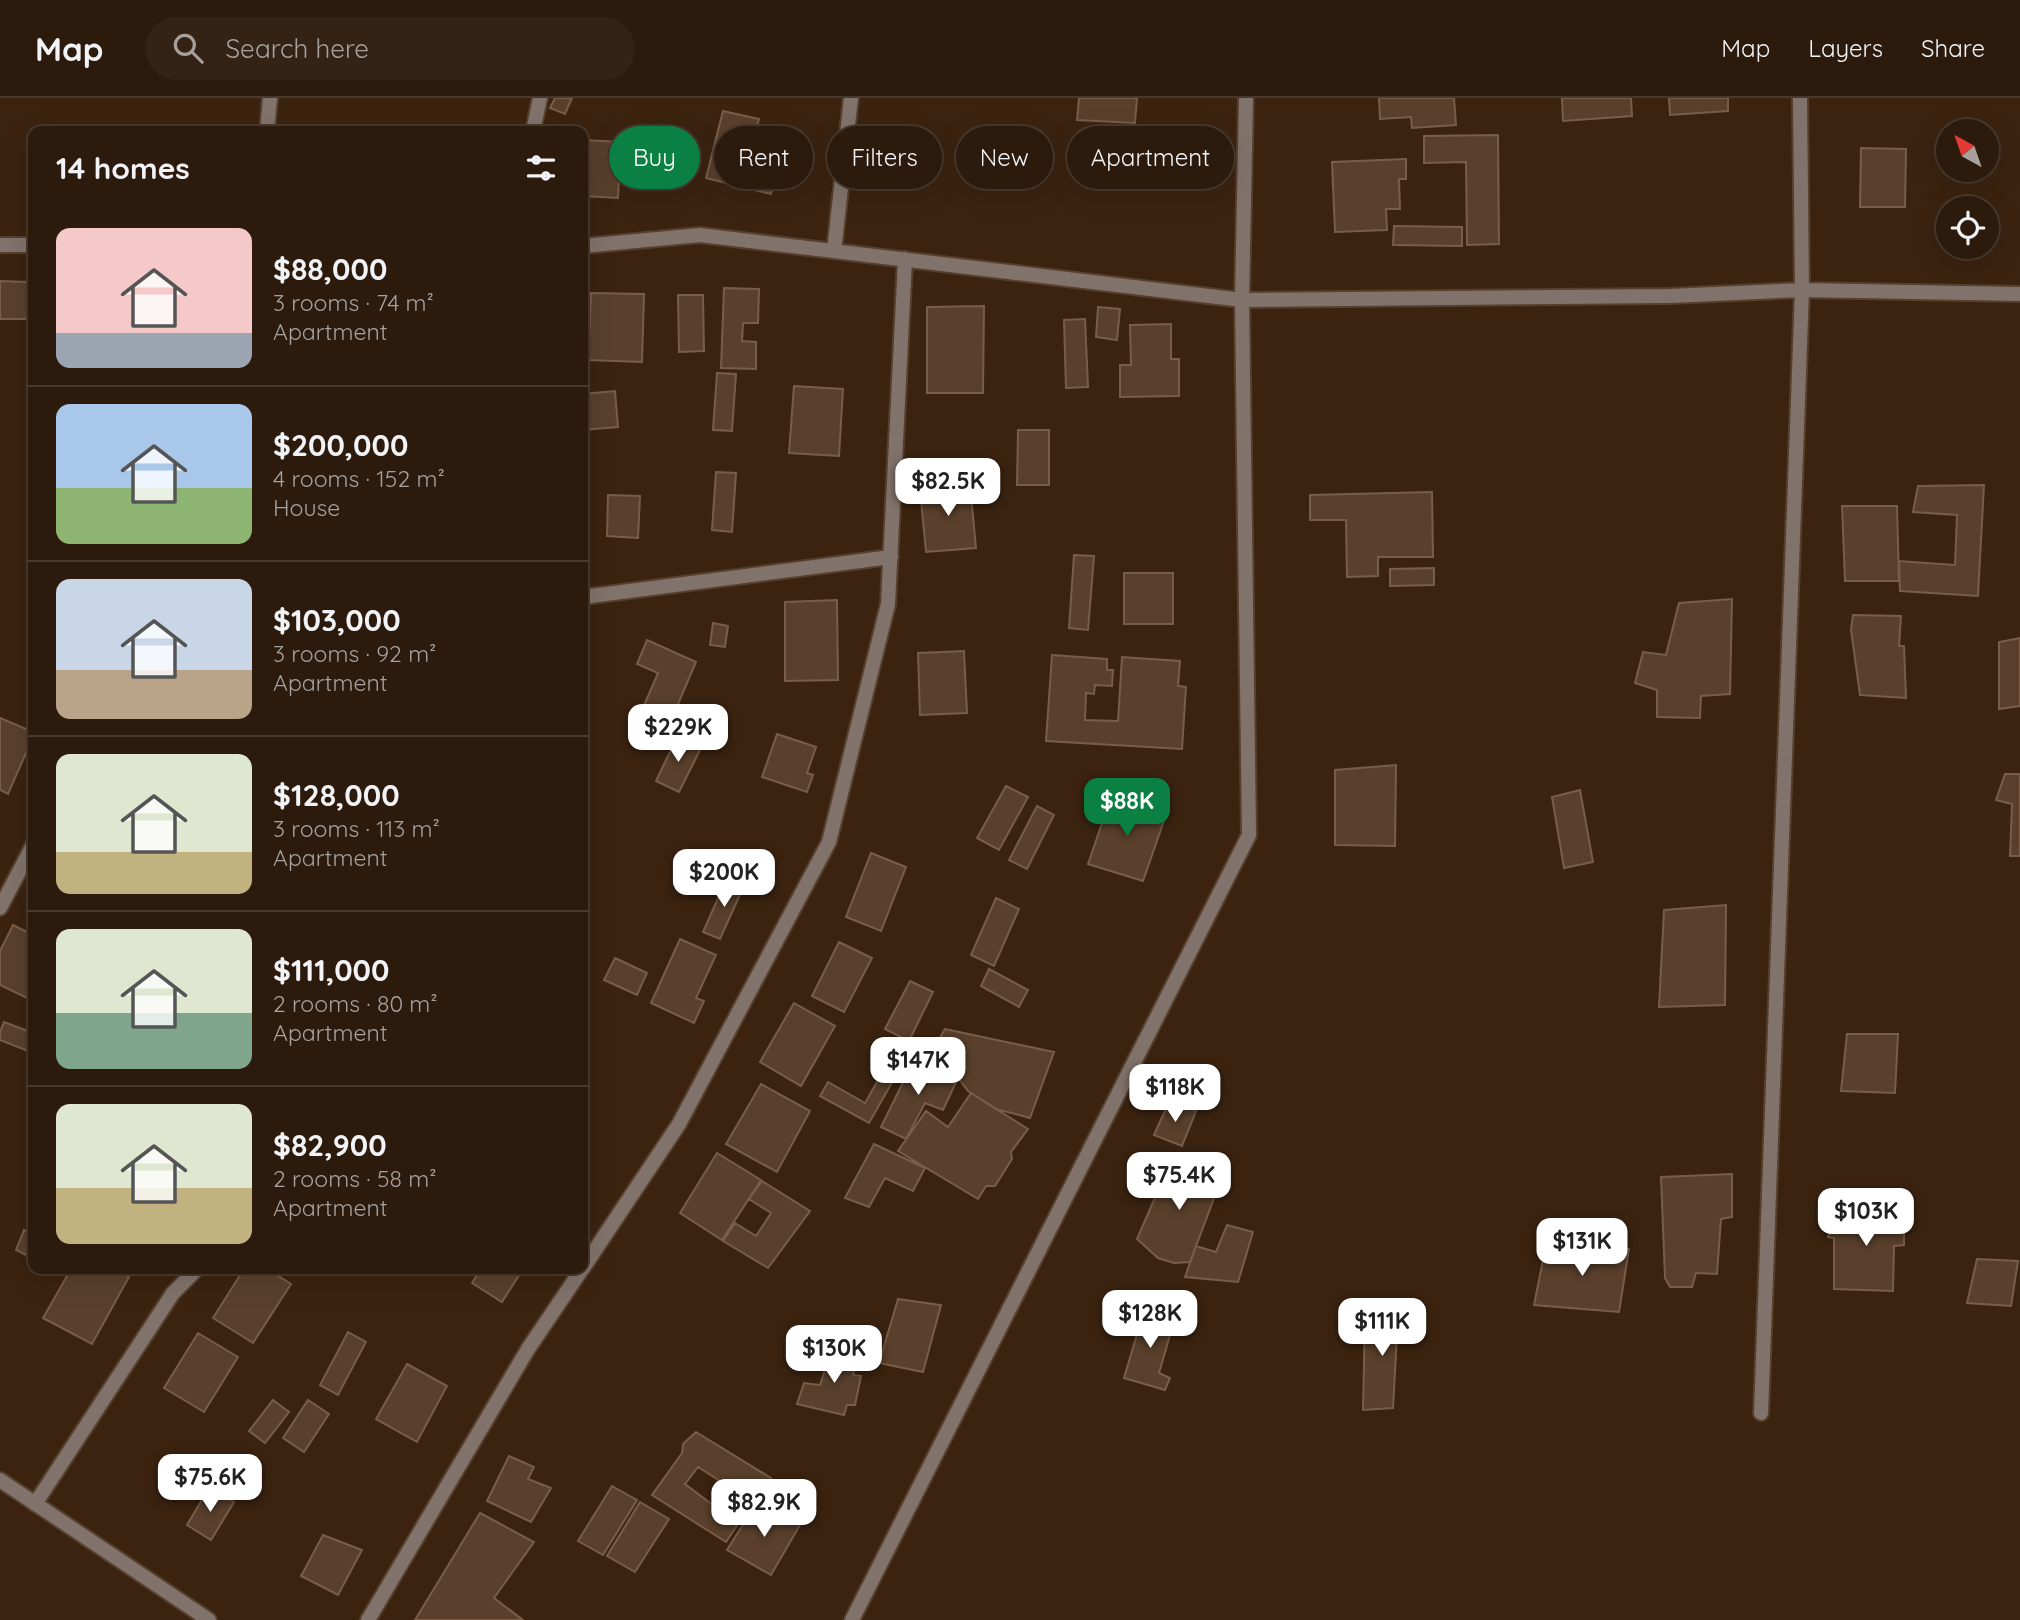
<!DOCTYPE html>
<meta charset="utf-8">
<style>
body{margin:0;font-family:Quicksand,sans-serif;background:#342315;color:#f1f3f6;height:100vh;display:flex;flex-direction:column;font-size:26px;white-space:nowrap}
*{box-sizing:border-box;margin:0}
p{font-size:23px;color:#a6a19d}
.icon{flex:none;width:38px;height:38px;fill:none;stroke:currentColor;stroke-width:2;stroke-linecap:round;stroke-linejoin:round}
.map{position:relative;flex:1;overflow:hidden}
.sheet{position:absolute;left:28px;top:28px;width:560px;height:1148px;display:flex;flex-direction:column;background:#2c1a0c;border-radius:14px;box-shadow:0 7px 28px #0002,0 0 0 2px #48382d}
.sheet>*{flex:none}
.guide{position:absolute;left:609px;top:28px;width:665px;height:63px;display:flex;gap:14px}
.needle{width:46px;rotate:320deg}
.fabs{position:absolute;left:1936px;top:21px;display:grid;gap:14px}
.fabs a{display:grid;place-items:center;width:63px;height:63px;border-radius:50%;background:#2c1a0c;box-shadow:0 7px 28px #0002,0 0 0 2px #48382d;font-size:35px}
.price{position:absolute;translate:-50% -60px;padding:0 16px;border-radius:14px;background:#fff;color:#222;font-size:23px;line-height:46px;filter:drop-shadow(0 2px 4px #0008)}
.price::after{content:'';position:absolute;left:50%;top:42px;width:21px;height:16px;margin-left:-10px;background:inherit;clip-path:polygon(0 0,100% 0,50% 100%)}
.price.on{background:#0b8043;color:#fff}
ul{padding:0;list-style:none}
li{display:flex;align-items:center;gap:21px;height:175px;padding:0 28px}
li+li{border-top:2px solid #48382d}
li span{display:grid;place-items:center;flex:none;width:196px;height:140px;border-radius:14px;color:#555}
li>.icon{margin-inline-start:auto}
span .icon{width:84px;height:84px;fill:#fffc;stroke-width:1}
li b{font-size:30px}
h2{display:flex;justify-content:space-between;align-items:center;height:84px;padding:0 28px;font-size:30px}
.tag{padding:0 24px;border-radius:32px;background:#2c1a0c;box-shadow:0 7px 28px #0002,0 0 0 2px #48382d;font-size:24px;line-height:63px}
.tag.on{background:#0b8043;color:#fff}
header{display:flex;align-items:center;gap:42px;box-sizing:border-box;height:98px;padding:0 35px;background:#2c1a0c;border-bottom:2px solid #48382d}
header strong{font-size:33px}
nav{display:flex;gap:38px;margin-inline-start:auto;font-size:24px}
.search{width:490px;height:63px;background:#342315;display:flex;align-items:center;gap:18px;box-sizing:border-box;padding:0 24px;border-radius:38px;color:#a6a19d;font-size:26px}
.map>svg:first-child{display:block}
</style>
<header>
<strong>Map</strong>
<div class="search"><svg class="icon" aria-label="search" viewBox="0 0 24 24"><circle cx="10" cy="10" r="6"/><path d="M15 15l6 6"/></svg>Search here</div>
<nav><a>Map</a><a>Layers</a><a>Share</a></nav>
</header>
<div class="map">
<svg width="2020" height="1522" viewBox="0 0 2020 1522">
<rect width="100%" height="100%" fill="#3b2310"/>
<path fill="#5a402c" stroke="#795d49" stroke-width="2" d="M 555,0 L 572,0 L 565,16 L 550,10 Z
M 1079,0 L 1137,0 L 1135,25 L 1077,22 Z
M 1379,0 L 1454,0 L 1456,27 L 1412,30 L 1411,19 L 1380,21 Z
M 1562,0 L 1631,0 L 1632,18 L 1563,23 Z
M 1669,0 L 1728,0 L 1728,13 L 1670,17 Z
M 723,13 L 759,21 L 753,44 L 782,51 L 771,96 L 706,80 Z
M 1498,37 L 1499,146 L 1467,147 L 1466,64 L 1424,65 L 1424,38 Z
M 583,42 L 621,44 L 618,100 L 583,98 Z
M 1861,50 L 1906,51 L 1905,109 L 1860,109 Z
M 1406,61 L 1406,81 L 1399,81 L 1400,111 L 1386,111 L 1387,132 L 1335,134 L 1332,64 Z
M 1394,128 L 1462,129 L 1462,148 L 1393,147 Z
M 0,183 L 28,184 L 27,221 L 0,221 Z
M 724,190 L 759,191 L 758,225 L 743,225 L 742,243 L 756,244 L 756,271 L 721,270 Z
M 591,195 L 644,196 L 642,264 L 588,262 Z
M 678,197 L 703,197 L 704,253 L 679,254 Z
M 984,208 L 983,295 L 927,295 L 927,209 Z
M 1098,209 L 1120,211 L 1117,242 L 1096,239 Z
M 1085,221 L 1088,289 L 1066,290 L 1064,222 Z
M 1171,226 L 1171,261 L 1179,261 L 1179,298 L 1120,299 L 1120,267 L 1131,267 L 1130,227 Z
M 717,275 L 736,276 L 732,333 L 713,332 Z
M 794,288 L 843,291 L 839,358 L 789,355 Z
M 615,293 L 618,329 L 583,332 L 583,296 Z
M 1018,332 L 1049,332 L 1049,387 L 1017,387 Z
M 716,374 L 736,375 L 732,434 L 712,432 Z
M 970,386 L 976,450 L 926,454 L 920,391 Z
M 1984,387 L 1978,498 L 1900,493 L 1899,463 L 1955,467 L 1957,417 L 1913,414 L 1918,388 Z
M 1432,394 L 1433,459 L 1378,459 L 1378,478 L 1347,479 L 1346,422 L 1310,422 L 1310,397 Z
M 608,397 L 640,398 L 638,440 L 607,438 Z
M 1842,408 L 1897,408 L 1899,483 L 1845,483 Z
M 1074,457 L 1094,458 L 1088,532 L 1069,530 Z
M 1434,470 L 1434,487 L 1390,488 L 1390,471 Z
M 1124,475 L 1173,475 L 1173,526 L 1124,526 Z
M 1732,501 L 1730,596 L 1701,598 L 1700,620 L 1657,619 L 1657,592 L 1635,585 L 1643,554 L 1666,557 L 1679,505 Z
M 837,502 L 838,582 L 785,583 L 785,504 Z
M 1853,517 L 1901,518 L 1899,548 L 1904,548 L 1906,600 L 1860,597 L 1851,532 Z
M 713,525 L 728,528 L 725,549 L 710,547 Z
M 2020,540 L 2020,608 L 1999,611 L 1999,544 Z
M 647,542 L 696,564 L 667,632 L 639,619 L 658,575 L 637,566 Z
M 964,553 L 967,615 L 920,617 L 918,555 Z
M 1052,557 L 1107,561 L 1107,572 L 1113,572 L 1112,588 L 1095,587 L 1094,596 L 1086,595 L 1085,622 L 1118,623 L 1122,559 L 1180,563 L 1178,588 L 1186,589 L 1182,651 L 1046,643 Z
M 0,620 L 33,634 L 33,639 L 8,696 L 0,692 Z
M 777,636 L 816,649 L 807,675 L 813,677 L 807,694 L 762,679 Z
M 677,639 L 701,650 L 679,694 L 656,683 Z
M 1396,667 L 1395,748 L 1335,747 L 1335,672 Z
M 2005,676 L 2020,676 L 2020,758 L 2010,758 L 2012,706 L 1996,702 Z
M 1006,688 L 1028,699 L 999,752 L 977,740 Z
M 1580,692 L 1593,764 L 1564,770 L 1552,699 Z
M 1112,696 L 1167,714 L 1143,783 L 1088,766 Z
M 1037,708 L 1054,717 L 1027,771 L 1009,762 Z
M 871,755 L 906,769 L 881,833 L 846,819 Z
M 727,780 L 744,788 L 720,841 L 703,834 Z
M 996,800 L 1019,811 L 994,868 L 971,857 Z
M 1726,807 L 1725,907 L 1659,909 L 1664,812 Z
M 13,827 L 33,837 L 33,903 L 0,887 L 0,853 Z
M 680,841 L 716,857 L 696,900 L 704,903 L 694,925 L 651,905 Z
M 839,844 L 872,860 L 844,914 L 812,898 Z
M 615,860 L 647,875 L 637,897 L 604,882 Z
M 989,871 L 1028,892 L 1019,909 L 981,888 Z
M 910,883 L 933,894 L 909,943 L 885,931 Z
M 794,905 L 835,928 L 801,988 L 760,964 Z
M 4,924 L 33,935 L 33,955 L 0,942 L 0,934 Z
M 945,931 L 1054,954 L 1030,1020 L 996,1011 L 968,993 L 958,980 L 941,972 L 946,957 L 934,950 Z
M 1847,936 L 1898,936 L 1895,995 L 1841,993 Z
M 894,954 L 906,960 L 869,1025 L 820,998 L 828,984 L 865,1005 Z
M 914,962 L 958,980 L 943,1012 L 925,1005 L 906,1041 L 881,1029 Z
M 761,986 L 810,1013 L 777,1074 L 726,1046 Z
M 971,995 L 1028,1031 L 1011,1054 L 1012,1061 L 995,1088 L 986,1088 L 978,1101 L 898,1053 L 926,1013 L 948,1029 Z
M 1169,1004 L 1196,1013 L 1182,1048 L 1154,1037 Z
M 874,1046 L 925,1070 L 913,1093 L 885,1080 L 869,1109 L 845,1100 Z
M 717,1055 L 761,1082 L 722,1142 L 680,1115 Z
M 1173,1058 L 1222,1079 L 1190,1164 L 1174,1165 L 1158,1160 L 1137,1141 Z
M 1732,1076 L 1732,1119 L 1721,1121 L 1717,1176 L 1696,1175 L 1692,1189 L 1670,1189 L 1665,1180 L 1661,1079 Z
M 762,1083 L 810,1113 L 768,1170 L 723,1143 L 735,1125 L 756,1138 L 771,1115 L 749,1101 Z
M 1904,1111 L 1904,1147 L 1894,1148 L 1893,1193 L 1834,1191 L 1834,1140 L 1828,1139 L 1838,1113 Z
M 1227,1127 L 1253,1134 L 1238,1184 L 1185,1179 L 1196,1148 L 1216,1154 Z
M 24,1132 L 33,1136 L 33,1142 L 26,1157 L 16,1152 Z
M 1546,1147 L 1629,1151 L 1619,1214 L 1534,1207 Z
M 1977,1161 L 2018,1163 L 2011,1208 L 1967,1205 Z
M 71,1171 L 114,1171 L 129,1179 L 92,1246 L 43,1220 Z
M 244,1171 L 267,1171 L 291,1186 L 253,1245 L 213,1220 Z
M 481,1171 L 523,1171 L 502,1204 L 472,1185 Z
M 898,1201 L 941,1207 L 923,1274 L 879,1265 Z
M 1145,1209 L 1175,1220 L 1159,1275 L 1170,1280 L 1165,1292 L 1124,1280 Z
M 1365,1216 L 1412,1217 L 1413,1233 L 1397,1237 L 1393,1310 L 1363,1312 Z
M 348,1234 L 366,1244 L 338,1297 L 320,1287 Z
M 198,1235 L 238,1259 L 204,1314 L 164,1290 Z
M 831,1253 L 858,1255 L 853,1277 L 861,1278 L 855,1307 L 847,1307 L 844,1317 L 797,1306 L 804,1285 L 820,1287 Z
M 407,1266 L 447,1288 L 417,1344 L 376,1321 Z
M 273,1302 L 289,1314 L 265,1345 L 249,1333 Z
M 308,1302 L 329,1316 L 304,1354 L 283,1340 Z
M 696,1334 L 771,1380 L 753,1404 L 698,1369 L 685,1386 L 738,1426 L 726,1444 L 652,1397 L 682,1355 L 683,1346 Z
M 509,1358 L 534,1369 L 528,1381 L 551,1390 L 531,1424 L 487,1403 Z
M 612,1388 L 637,1402 L 603,1457 L 578,1443 Z
M 209,1390 L 234,1404 L 211,1442 L 187,1427 Z
M 640,1404 L 669,1421 L 635,1474 L 607,1458 Z
M 756,1406 L 800,1427 L 771,1477 L 727,1452 Z
M 480,1415 L 534,1444 L 494,1500 L 523,1522 L 415,1522 Z
M 323,1437 L 362,1452 L 338,1497 L 301,1478 Z"/>
<g fill="none" stroke-linecap="round" stroke-linejoin="round">
<defs>
<path id="service" d="M 533,33 L 540,0
M 834,153 L 851,0"/>
<path id="minor" d="M 267,33 L 270,0
M 0,147 L 33,147
M 583,148 L 700,137 L 1242,202 L 1670,198 L 1802,192 L 2020,196
M 583,499 L 891,459
M 0,810 L 33,747
M 583,1170 L 679,1026 L 829,744 L 888,506 L 905,161
M 1761,1315 L 1802,192 L 1800,0
M 0,1382 L 209,1522
M 35,1406 L 173,1195 L 197,1171
M 368,1522 L 528,1251 L 582,1171
M 852,1522 L 1249,737 L 1242,202 L 1246,0"/>
</defs>
<use href="#service" stroke="#553f2d" stroke-width="18"/>
<use href="#minor" stroke="#553f2d" stroke-width="18"/>
<use href="#service" stroke="#81736b" stroke-width="14"/>
<use href="#minor" stroke="#81736b" stroke-width="14"/>
</g>
</svg>
<div class="fabs">
<a><svg class="needle" viewBox="-14 -14 28 28"><path d="M0-13l5 13h-10z" fill="#e53935"/><path d="M0 13l5-13h-10z" fill="#a6a19d"/></svg></a>
<a><svg class="icon" aria-label="locate" viewBox="0 0 24 24"><circle cx="12" cy="12" r="6"/><path d="M12 2v4M12 18v4M2 12h4M18 12h4"/></svg></a>
</div>
<b class="price" style="left:948px;top:420px">$82.5K</b>
<b class="price" style="left:678px;top:666px">$229K</b>
<b class="price on" style="left:1127px;top:740px">$88K</b>
<b class="price" style="left:724px;top:811px">$200K</b>
<b class="price" style="left:918px;top:999px">$147K</b>
<b class="price" style="left:1175px;top:1026px">$118K</b>
<b class="price" style="left:1179px;top:1114px">$75.4K</b>
<b class="price" style="left:1866px;top:1150px">$103K</b>
<b class="price" style="left:1582px;top:1180px">$131K</b>
<b class="price" style="left:1150px;top:1252px">$128K</b>
<b class="price" style="left:1382px;top:1260px">$111K</b>
<b class="price" style="left:834px;top:1287px">$130K</b>
<b class="price" style="left:210px;top:1416px">$75.6K</b>
<b class="price" style="left:764px;top:1441px">$82.9K</b>
<div class="guide">
<a class="tag on">Buy</a>
<a class="tag">Rent</a>
<a class="tag">Filters</a>
<a class="tag">New</a>
<a class="tag">Apartment</a>
</div>
<section class="sheet">
<h2>14 homes<svg class="icon" aria-label="filters" viewBox="0 0 24 24"><path d="M4 7h16M4 17h16"/><circle cx="9" cy="7" r="2"/><circle cx="15" cy="17" r="2"/></svg></h2>
<ul>
<li><span style="background:linear-gradient(#f6c9c9 75%,#9aa5b1 0)"><svg class="icon" aria-label="home" viewBox="0 0 24 24"><path d="M3 11l9-7 9 7M6 9v11h12V9"/></svg></span><div><b>$88,000</b><p>3 rooms · 74 m²</p><p>Apartment</p></div></li>
<li><span style="background:linear-gradient(#a9c7e8 60%,#8fb573 0)"><svg class="icon" aria-label="home" viewBox="0 0 24 24"><path d="M3 11l9-7 9 7M6 9v11h12V9"/></svg></span><div><b>$200,000</b><p>4 rooms · 152 m²</p><p>House</p></div></li>
<li><span style="background:linear-gradient(#c9d6e8 65%,#b9a48a 0)"><svg class="icon" aria-label="home" viewBox="0 0 24 24"><path d="M3 11l9-7 9 7M6 9v11h12V9"/></svg></span><div><b>$103,000</b><p>3 rooms · 92 m²</p><p>Apartment</p></div></li>
<li><span style="background:linear-gradient(#dfe7d0 70%,#c2b280 0)"><svg class="icon" aria-label="home" viewBox="0 0 24 24"><path d="M3 11l9-7 9 7M6 9v11h12V9"/></svg></span><div><b>$128,000</b><p>3 rooms · 113 m²</p><p>Apartment</p></div></li>
<li><span style="background:linear-gradient(#dfe7d0 60%,#7fa58c 0)"><svg class="icon" aria-label="home" viewBox="0 0 24 24"><path d="M3 11l9-7 9 7M6 9v11h12V9"/></svg></span><div><b>$111,000</b><p>2 rooms · 80 m²</p><p>Apartment</p></div></li>
<li><span style="background:linear-gradient(#dfe7d0 60%,#c2b280 0)"><svg class="icon" aria-label="home" viewBox="0 0 24 24"><path d="M3 11l9-7 9 7M6 9v11h12V9"/></svg></span><div><b>$82,900</b><p>2 rooms · 58 m²</p><p>Apartment</p></div></li>
</ul>
</section>
</div>
